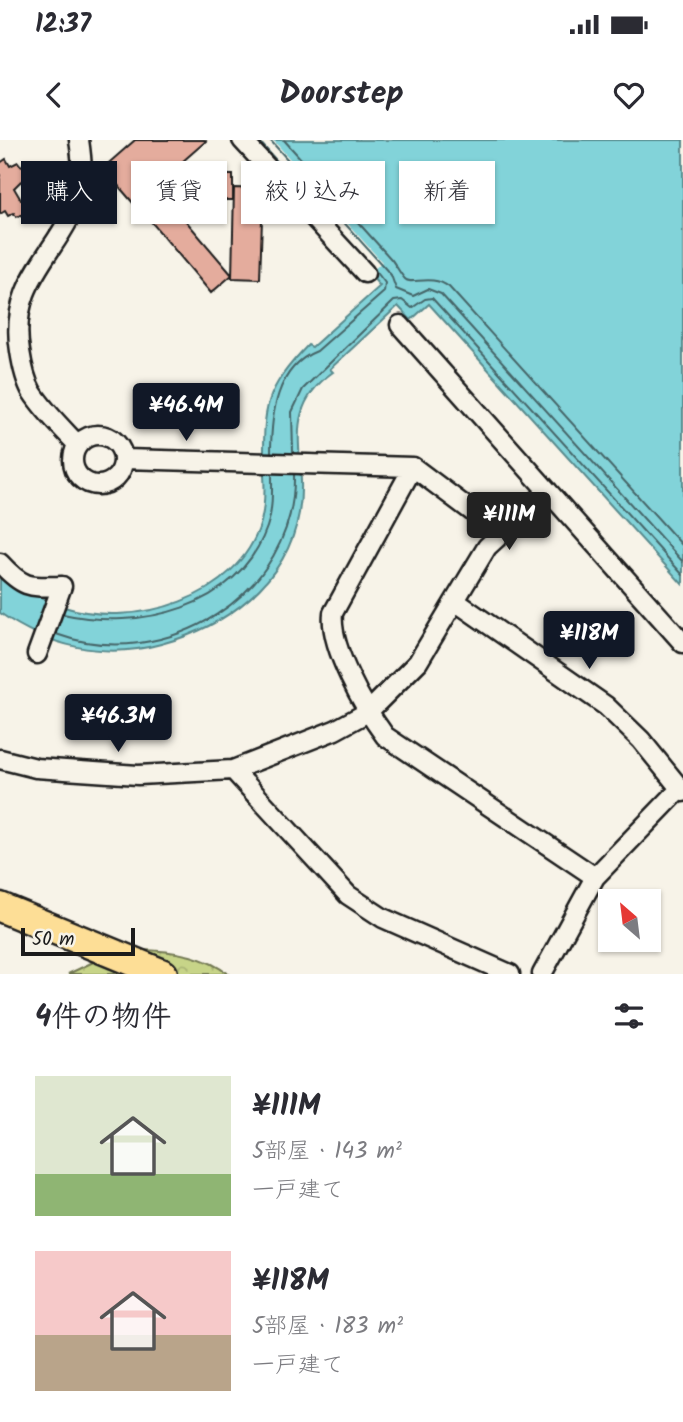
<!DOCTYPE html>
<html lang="ja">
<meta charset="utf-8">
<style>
body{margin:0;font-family:Kalam,"Klee One",sans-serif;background:#f2f2f3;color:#2b2b33;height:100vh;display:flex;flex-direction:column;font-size:26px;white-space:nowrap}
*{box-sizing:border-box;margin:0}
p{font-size:23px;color:#7c7c81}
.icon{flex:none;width:38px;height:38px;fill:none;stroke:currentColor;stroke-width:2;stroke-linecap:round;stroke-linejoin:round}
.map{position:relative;height:834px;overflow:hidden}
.side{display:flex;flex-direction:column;background:#fff;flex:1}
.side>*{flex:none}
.guide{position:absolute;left:21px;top:21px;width:642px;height:63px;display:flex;gap:14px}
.needle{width:46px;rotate:332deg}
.controls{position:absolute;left:598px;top:749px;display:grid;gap:14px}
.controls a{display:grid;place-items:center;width:63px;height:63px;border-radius:0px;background:#fff;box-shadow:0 2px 5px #0004;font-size:35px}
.scale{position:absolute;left:21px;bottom:18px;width:114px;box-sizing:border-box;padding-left:7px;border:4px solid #1c1c1c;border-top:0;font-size:19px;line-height:24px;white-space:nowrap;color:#1c1c1c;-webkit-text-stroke:5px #f7f3e8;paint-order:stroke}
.price{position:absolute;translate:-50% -60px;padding:0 16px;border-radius:7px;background:#111827;color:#fff;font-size:23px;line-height:46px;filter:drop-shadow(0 2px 4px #0008)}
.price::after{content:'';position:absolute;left:50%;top:42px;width:21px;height:16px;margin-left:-10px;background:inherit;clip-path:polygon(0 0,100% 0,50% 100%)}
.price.current{background:#222;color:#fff}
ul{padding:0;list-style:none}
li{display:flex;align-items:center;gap:21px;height:175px;padding:0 35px}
li span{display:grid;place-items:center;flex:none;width:196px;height:140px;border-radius:0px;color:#555}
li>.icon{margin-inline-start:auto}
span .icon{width:84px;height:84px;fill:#fffc;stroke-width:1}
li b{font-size:30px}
h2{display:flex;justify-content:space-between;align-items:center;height:84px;padding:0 35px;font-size:30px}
.pill{padding:0 24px;border-radius:0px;background:#fff;box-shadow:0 2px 5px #0004;font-size:24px;line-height:63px}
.pill.current{background:#111827;color:#fff}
.status{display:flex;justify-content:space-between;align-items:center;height:49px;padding:0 35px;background:#fff;direction:ltr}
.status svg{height:19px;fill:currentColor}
header{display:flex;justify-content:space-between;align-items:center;height:91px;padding:0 35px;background:#fff;font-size:32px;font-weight:600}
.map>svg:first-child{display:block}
</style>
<div class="status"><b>12:37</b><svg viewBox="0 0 49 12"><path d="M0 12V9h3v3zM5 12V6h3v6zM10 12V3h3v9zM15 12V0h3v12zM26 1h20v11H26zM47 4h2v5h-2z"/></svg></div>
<header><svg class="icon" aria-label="back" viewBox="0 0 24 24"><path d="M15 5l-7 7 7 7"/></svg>Doorstep<svg class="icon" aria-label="heart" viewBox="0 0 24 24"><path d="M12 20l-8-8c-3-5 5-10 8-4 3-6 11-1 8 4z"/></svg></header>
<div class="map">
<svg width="683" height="834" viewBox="0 0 683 834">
<defs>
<pattern id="forest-crowns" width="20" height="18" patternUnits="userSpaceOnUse" patternTransform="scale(1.75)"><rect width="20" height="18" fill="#c7d488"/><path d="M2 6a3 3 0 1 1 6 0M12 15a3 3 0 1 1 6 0" fill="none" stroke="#aab575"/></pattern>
</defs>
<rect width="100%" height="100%" fill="#f7f3e8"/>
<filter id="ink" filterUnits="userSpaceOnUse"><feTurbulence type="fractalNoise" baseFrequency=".0143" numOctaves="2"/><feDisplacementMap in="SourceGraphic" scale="14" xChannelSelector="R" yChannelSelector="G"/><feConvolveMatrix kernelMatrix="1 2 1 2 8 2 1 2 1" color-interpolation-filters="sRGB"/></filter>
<g filter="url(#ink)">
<path fill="url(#forest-crowns)" stroke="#727852" stroke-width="2" d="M 138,810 C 169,810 203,814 228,834 L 68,834 L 106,816 Z"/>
<path fill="#82d3d9" stroke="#598a8d" stroke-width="2" d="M 249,0 L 683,0 L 683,445 L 429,164 L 411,180 L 398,166 L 330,229 L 333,232 C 277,272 309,316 299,373 C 287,443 225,487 161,504 C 104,520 47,506 0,473 L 0,429 C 20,445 39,459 64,467 C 134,489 238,459 261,382 C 265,366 265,351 264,335 C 264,269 261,254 308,205 L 312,207 L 380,146 Z"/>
<path fill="#f7f3e8" d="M 252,0 L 273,0 L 382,122 L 371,132 Z"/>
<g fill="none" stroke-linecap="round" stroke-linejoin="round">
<path stroke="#456568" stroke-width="2" d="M 258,0 L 309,57
M 270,0 L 391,135 L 396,149 L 413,156 L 428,149 L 441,154 L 683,422
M 284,0 L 391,119 C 396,125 400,134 405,139 C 411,146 431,133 449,147 L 683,406
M 271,313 C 271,275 276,227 317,211 L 384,152 L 385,143 L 375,130
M 293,313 L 292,272 L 303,249 L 394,161 L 402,160 L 412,168 L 425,159 L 432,158 L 683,435
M 63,474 C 138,491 238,469 267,387 C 273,370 272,352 272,334
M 56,494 C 165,534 297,455 294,334"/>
</g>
<path fill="#e4ac9d" stroke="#1c1c1c" stroke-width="2" fill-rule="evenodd" d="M 135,0 L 205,0 L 206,1 L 134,64 L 103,28 Z
M 6,19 L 10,26 L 18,22 L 21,26 L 29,22 L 32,27 L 38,24 L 42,30 L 48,27 L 53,37 L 49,39 L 52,46 L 48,48 L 52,56 L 45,59 L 50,67 L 44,70 L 48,76 L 37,82 L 34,77 L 27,81 L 24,74 L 16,77 L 14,73 L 8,76 L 5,71 L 0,74 L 0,23 ZM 21,41 L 31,54 L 25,61 L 21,60 L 14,48 Z
M 171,35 L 233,35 L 233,60 L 171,60 Z
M 234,48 L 263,49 L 260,139 L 232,138 Z
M 169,61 L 232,135 L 211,153 L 148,78 Z"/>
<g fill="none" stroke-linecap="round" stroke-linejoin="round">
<defs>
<path id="street" d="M 242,0 L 365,133
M 400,185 L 683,503
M73 320a25 25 0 1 1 50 0a25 25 0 1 1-50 0Z
M 78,305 C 62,288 45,272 32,252 C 25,240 22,224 20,211 C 7,133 71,107 81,43 C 83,30 81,13 79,0
M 124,319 L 413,327 L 501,393
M 413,327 L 333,473 C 329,507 365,569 385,596 L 595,737
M 0,423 C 24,449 30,447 62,446 L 37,514
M 455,461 L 606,566 L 641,600 L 683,652
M 0,619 L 36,628 L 138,635 L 233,630 L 335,590 L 368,572 L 418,522 L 487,407 L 548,351
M 233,630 L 348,755 L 383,778 L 510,834
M 542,834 L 595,737 L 681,648"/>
<path id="primary" d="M 0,767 L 163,834"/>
</defs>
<use href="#street" stroke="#1c1c1c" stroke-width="23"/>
<use href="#primary" stroke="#1c1c1c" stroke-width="33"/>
<use href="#street" stroke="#f7f3e8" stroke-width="18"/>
<use href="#primary" stroke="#fdde96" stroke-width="28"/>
</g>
</g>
</svg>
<div class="controls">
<a><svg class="needle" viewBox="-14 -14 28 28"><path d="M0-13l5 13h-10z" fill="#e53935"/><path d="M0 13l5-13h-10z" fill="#7c7c81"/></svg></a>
</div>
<div class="scale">50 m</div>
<b class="price" style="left:186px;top:303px">¥46.4M</b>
<b class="price current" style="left:509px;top:412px">¥111M</b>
<b class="price" style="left:589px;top:531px">¥118M</b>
<b class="price" style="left:118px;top:614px">¥46.3M</b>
<div class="guide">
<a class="pill current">購入</a>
<a class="pill">賃貸</a>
<a class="pill">絞り込み</a>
<a class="pill">新着</a>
</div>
</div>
<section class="side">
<h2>4件の物件<svg class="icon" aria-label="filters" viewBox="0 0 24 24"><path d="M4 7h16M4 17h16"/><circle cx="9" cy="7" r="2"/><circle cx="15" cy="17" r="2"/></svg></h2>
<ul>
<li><span style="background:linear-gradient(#dfe7d0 70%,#8fb573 0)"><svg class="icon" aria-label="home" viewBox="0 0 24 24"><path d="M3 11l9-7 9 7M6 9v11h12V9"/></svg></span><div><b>¥111M</b><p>5部屋 · 143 m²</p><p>一戸建て</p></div></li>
<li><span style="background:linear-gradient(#f6c9c9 60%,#b9a48a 0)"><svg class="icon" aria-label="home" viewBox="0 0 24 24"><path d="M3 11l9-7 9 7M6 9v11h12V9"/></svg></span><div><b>¥118M</b><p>5部屋 · 183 m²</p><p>一戸建て</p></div></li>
</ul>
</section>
